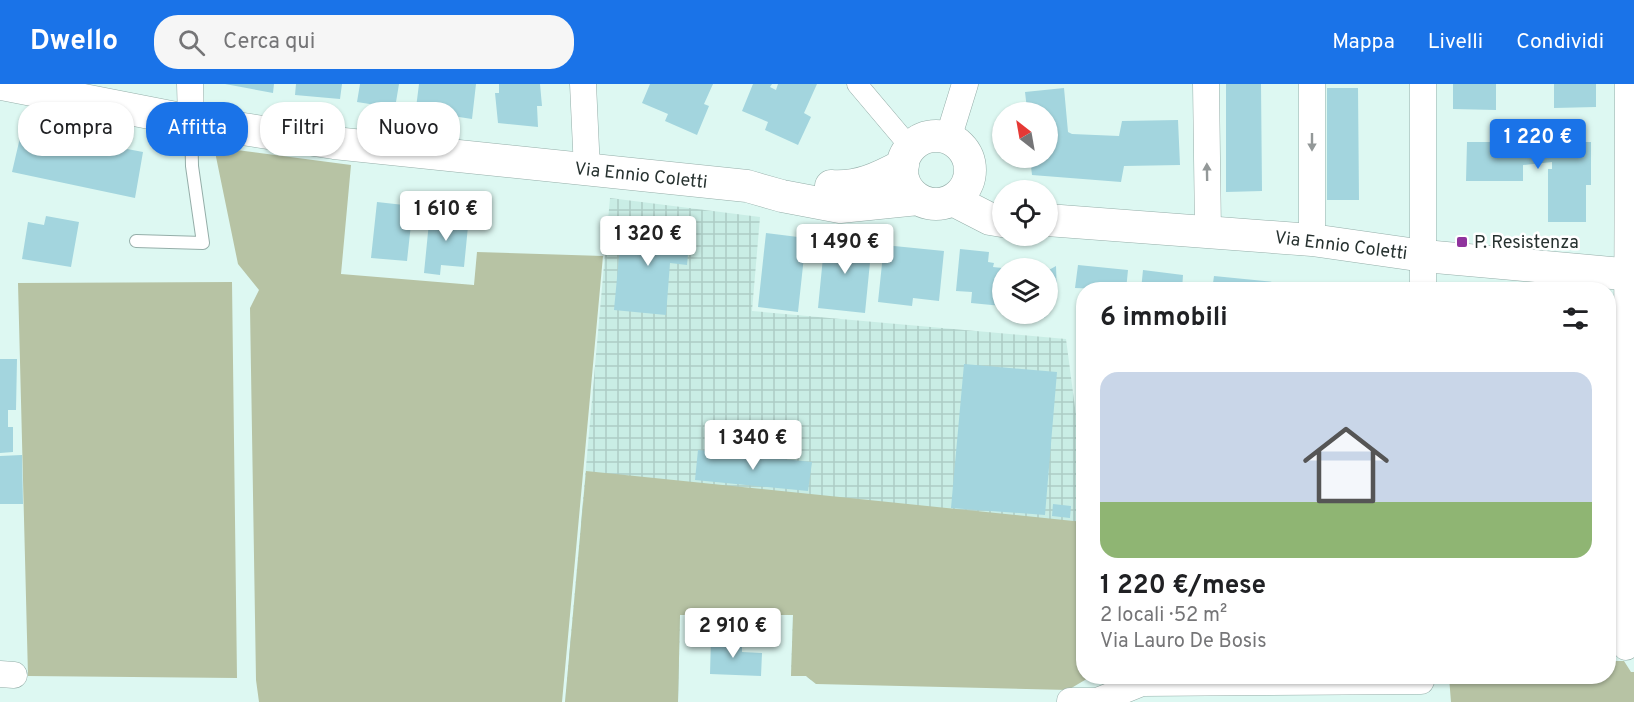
<!DOCTYPE html>
<html lang="it">
<meta charset="utf-8">
<style>
body{margin:0;font-family:Overpass,sans-serif;background:#f6f6f6;color:#202124;height:100vh;display:flex;flex-direction:column;font-size:22px;white-space:nowrap}
*{box-sizing:border-box;margin:0}
p{font-size:20px;color:#757577}
.icon{flex:none;width:33px;height:33px;fill:none;stroke:currentColor;stroke-width:2;stroke-linecap:round;stroke-linejoin:round}
.map{position:relative;flex:1;overflow:hidden}
.details{position:absolute;left:1076px;top:198px;width:540px;height:402px;display:flex;flex-direction:column;background:#fff;border-radius:24px;box-shadow:0 2px 4px #0004}
.details>*{flex:none}
.top-card{position:absolute;left:18px;top:18px;width:570px;height:54px;display:flex;gap:12px}
.needle{width:39px;rotate:329deg}
.fabs{position:absolute;left:992px;top:18px;display:grid;gap:12px}
.fabs a{display:grid;place-items:center;width:66px;height:66px;border-radius:50%;background:#fff;box-shadow:0 2px 4px #0004;font-size:30px}
.price{position:absolute;translate:-50% -51px;padding:0 14px;border-radius:6px;background:#fff;color:#222;font-size:20px;line-height:39px;filter:drop-shadow(0 2px 3px #0008)}
.price::after{content:'';position:absolute;left:50%;top:36px;width:18px;height:14px;margin-left:-9px;background:inherit;clip-path:polygon(0 0,100% 0,50% 100%)}
.price.current{background:#1a73e8;color:#fff}
ul{padding:0;list-style:none}
li{display:grid;align-content:center;gap:12px;height:318px;padding:0 24px}
li+li{border-top:2px solid #e0e0e0}
li span{display:grid;place-items:center;height:186px;border-radius:18px;color:#555}
li>.icon{margin-inline-start:auto}
span .icon{width:108px;height:108px;fill:#fffc;stroke-width:1}
li b{font-size:26px}
h2{display:flex;justify-content:space-between;align-items:center;height:72px;padding:0 24px;font-size:26px}
.pill{padding:0 21px;border-radius:24px;background:#fff;box-shadow:0 2px 4px #0004;font-size:21px;line-height:54px}
.pill.current{background:#1a73e8;color:#fff}
header{display:flex;align-items:center;gap:36px;box-sizing:border-box;height:84px;padding:0 30px;background:#1a73e8;color:#fff}
header strong{font-size:28px}
nav{display:flex;gap:33px;margin-inline-start:auto;font-size:21px}
.search{width:420px;height:54px;background:#f6f6f6;display:flex;align-items:center;gap:15px;box-sizing:border-box;padding:0 21px;border-radius:24px;color:#757577;font-size:22px}
.map>svg:first-child{display:block}
</style>
<header>
<strong>Dwello</strong>
<div class="search"><svg class="icon" aria-label="search" viewBox="0 0 24 24"><circle cx="10" cy="10" r="6"/><path d="M15 15l6 6"/></svg>Cerca qui</div>
<nav><a>Mappa</a><a>Livelli</a><a>Condividi</a></nav>
</header>
<div class="map">
<svg width="1634" height="618" viewBox="0 0 1634 618">
<defs>
<pattern id="industrial-grid" width="8" height="8" patternUnits="userSpaceOnUse" patternTransform="scale(1.5)"><rect width="8" height="8" fill="#c9ede5"/><path d="M0 4h8M4 0v8" fill="none" stroke="#adccc5"/></pattern>
</defs>
<rect width="100%" height="100%" fill="#ddf8f2"/>
<path fill="url(#industrial-grid)" d="M 610,114 L 760,133 L 752,227 L 1066,255 L 1083,385 L 1083,592 L 1090,593 L 816,600 L 806,592 L 791,592 L 793,531 L 680,531 L 678,618 L 565,618 Z"/>
<path fill="#b7c3a4" d="M 214,63 L 351,81 L 341,190 L 474,201 L 477,168 L 603,172 L 562,618 L 259,618 L 256,596 L 250,224 L 259,206 L 238,180 Z
M 232,198 L 237,594 L 28,592 L 18,199 Z
M 586,387 L 1083,438 L 1083,592 L 1090,593 L 1068,606 L 816,600 L 806,592 L 791,592 L 793,531 L 680,531 L 678,618 L 565,618 Z
M 1608,577 L 1624,577 L 1631,588 L 1634,588 L 1634,618 L 1451,618 L 1449,593 L 1608,592 Z"/>
<path fill="#a3d5de" d="M 225,0 L 274,0 L 273,9 Z
M 296,0 L 342,0 L 340,15 L 295,11 Z
M 360,0 L 399,0 L 395,24 L 357,18 Z
M 419,0 L 476,0 L 472,35 L 446,31 L 445,36 L 415,32 Z
M 499,0 L 540,0 L 542,22 L 537,22 L 538,43 L 498,39 L 495,9 L 499,9 Z
M 650,0 L 713,0 L 704,20 L 709,22 L 697,51 L 665,37 L 668,30 L 642,19 Z
M 753,0 L 772,0 L 770,3 L 776,6 L 778,0 L 817,0 L 804,29 L 811,33 L 798,61 L 765,46 L 768,38 L 742,27 Z
M 1226,0 L 1261,0 L 1262,107 L 1226,108 Z
M 1453,0 L 1496,0 L 1496,26 L 1453,25 Z
M 1554,0 L 1596,0 L 1596,23 L 1554,24 Z
M 1064,4 L 1068,48 L 1072,50 L 1119,52 L 1122,37 L 1178,36 L 1180,81 L 1124,82 L 1121,98 L 1032,91 L 1030,74 L 1047,74 L 1047,28 L 1009,26 L 1027,25 L 1025,8 Z
M 1327,4 L 1358,4 L 1359,116 L 1327,116 Z
M 22,45 L 143,68 L 135,114 L 12,88 Z
M 1500,54 L 1539,54 L 1539,58 L 1591,58 L 1591,101 L 1586,101 L 1586,138 L 1548,138 L 1548,85 L 1552,85 L 1552,78 L 1523,81 L 1523,97 L 1466,97 L 1467,58 L 1500,58 Z
M 377,118 L 413,122 L 407,177 L 371,174 Z
M 430,128 L 469,132 L 464,183 L 441,181 L 440,191 L 424,189 Z
M 46,132 L 79,138 L 71,183 L 22,175 L 28,138 L 44,141 Z
M 622,141 L 690,147 L 687,181 L 670,179 L 666,231 L 614,226 Z
M 766,149 L 806,154 L 798,228 L 758,223 Z
M 825,153 L 872,158 L 865,229 L 818,224 Z
M 884,161 L 944,167 L 939,217 L 913,214 L 912,222 L 878,218 Z
M 960,165 L 989,168 L 988,178 L 994,179 L 993,183 L 1002,184 L 1002,222 L 971,219 L 972,208 L 956,207 Z
M 1078,181 L 1128,186 L 1126,206 L 1075,204 Z
M 1056,182 L 1057,209 L 1047,207 L 1047,187 Z
M 1143,186 L 1183,191 L 1182,206 L 1141,206 Z
M 1214,192 L 1293,200 L 1292,206 L 1212,206 Z
M 1081,214 L 1083,214 L 1083,231 L 1080,231 Z
M 1013,230 L 1046,230 L 1045,234 Z
M 0,275 L 17,275 L 16,326 L 8,326 L 8,343 L 13,343 L 13,368 L 0,369 Z
M 964,280 L 1057,288 L 1045,431 L 951,424 Z
M 698,366 L 812,378 L 808,407 L 695,396 Z
M 22,371 L 23,420 L 0,420 L 0,372 Z
M 1053,420 L 1071,422 L 1070,434 L 1052,432 Z
M 711,554 L 742,555 L 742,568 L 762,569 L 761,592 L 710,590 Z"/>
<g fill="none" stroke-linecap="round" stroke-linejoin="round">
<defs>
<path id="service" d="M 136,157 L 203,159 L 192,82 L 191,37"/>
<path id="pedestrian" d="M 857,0 L 911,64"/>
<path id="minor" d="M 190,0 L 191,37
M 583,0 L 587,86
M 1206,0 L 1208,147
M 1312,0 L 1312,156
M 1423,0 L 1423,206
M 948,55 L 965,0
M 1626,563 L 1628,0
M 0,590 L 14,591
M 1070,617 L 1097,617 L 1142,599 L 1421,597 L 1423,592"/>
<path id="tertiary" d="M 2,0 L 191,37 L 334,59 L 747,102 L 782,112 L 840,123 L 918,115
M902 86a34 34 0 1 1 68 0a34 34 0 1 1-68 0Z
M 831,102 C 858,104 879,94 903,81
M 953,116 L 990,135 L 1002,137
M 1047,136 L 1312,156 L 1424,172 L 1634,191"/>
</defs>
<use href="#service" stroke="#95aea9" stroke-width="14"/>
<use href="#pedestrian" stroke="#95aea9" stroke-width="21"/>
<use href="#minor" stroke="#95aea9" stroke-width="27"/>
<use href="#tertiary" stroke="#95aea9" stroke-width="33"/>
<use href="#service" stroke="#fff" stroke-width="12"/>
<use href="#pedestrian" stroke="#fff" stroke-width="20"/>
<use href="#minor" stroke="#fff" stroke-width="26"/>
<use href="#tertiary" stroke="#fff" stroke-width="32"/>
</g>
<defs><path id="oneway-solid" d="M-6-.8H1V-3.2L6.5 0L1 3.2V.8H-6Z" transform="scale(1.5)"/></defs>
<g fill="#939898">
<use href="#oneway-solid" transform="translate(1312 58) rotate(90)"/>
<use href="#oneway-solid" transform="translate(1207 88) rotate(-91)"/>
</g>
<rect fill="#8f339d" stroke="#fff" stroke-width="2" x="1456" y="152" width="12" height="12" rx="3"/>
<g text-anchor="middle" stroke-width="5" stroke-linejoin="round" paint-order="stroke">
<g font-size="18" fill="#273230" stroke="#fff">
<text transform="translate(641 91) rotate(6)" y="6">Via Ennio Coletti</text>
<text transform="translate(1341 161) rotate(7)" y="6">Via Ennio Coletti</text>
</g>
<g font-size="18" fill="#273230" stroke="#fff" text-anchor="start">
<text x="1474" y="164">P. Resistenza</text>
</g>
</g>
</svg>
<div class="fabs">
<a><svg class="needle" viewBox="-14 -14 28 28"><path d="M0-13l5 13h-10z" fill="#e53935"/><path d="M0 13l5-13h-10z" fill="#757577"/></svg></a>
<a><svg class="icon" aria-label="locate" viewBox="0 0 24 24"><circle cx="12" cy="12" r="6"/><path d="M12 2v4M12 18v4M2 12h4M18 12h4"/></svg></a>
<a><svg class="icon" aria-label="layers" viewBox="0 0 24 24"><path d="M12 4l9 5-9 5-9-5zM3 14l9 5 9-5"/></svg></a>
</div>
<b class="price current" style="left:1538px;top:86px">1 220 €</b>
<b class="price" style="left:446px;top:158px">1 610 €</b>
<b class="price" style="left:648px;top:183px">1 320 €</b>
<b class="price" style="left:845px;top:191px">1 490 €</b>
<b class="price" style="left:753px;top:387px">1 340 €</b>
<b class="price" style="left:733px;top:575px">2 910 €</b>
<div class="top-card">
<a class="pill">Compra</a>
<a class="pill current">Affitta</a>
<a class="pill">Filtri</a>
<a class="pill">Nuovo</a>
</div>
<section class="details">
<h2>6 immobili<svg class="icon" aria-label="filters" viewBox="0 0 24 24"><path d="M4 7h16M4 17h16"/><circle cx="9" cy="7" r="2"/><circle cx="15" cy="17" r="2"/></svg></h2>
<ul>
<li><span style="background:linear-gradient(#c9d6e8 70%,#8fb573 0)"><svg class="icon" aria-label="home" viewBox="0 0 24 24"><path d="M3 11l9-7 9 7M6 9v11h12V9"/></svg></span><div><b>1 220 €/mese</b><p>2 locali · 52 m²</p><p>Via Lauro De Bosis</p></div></li>
</ul>
</section>
</div>
